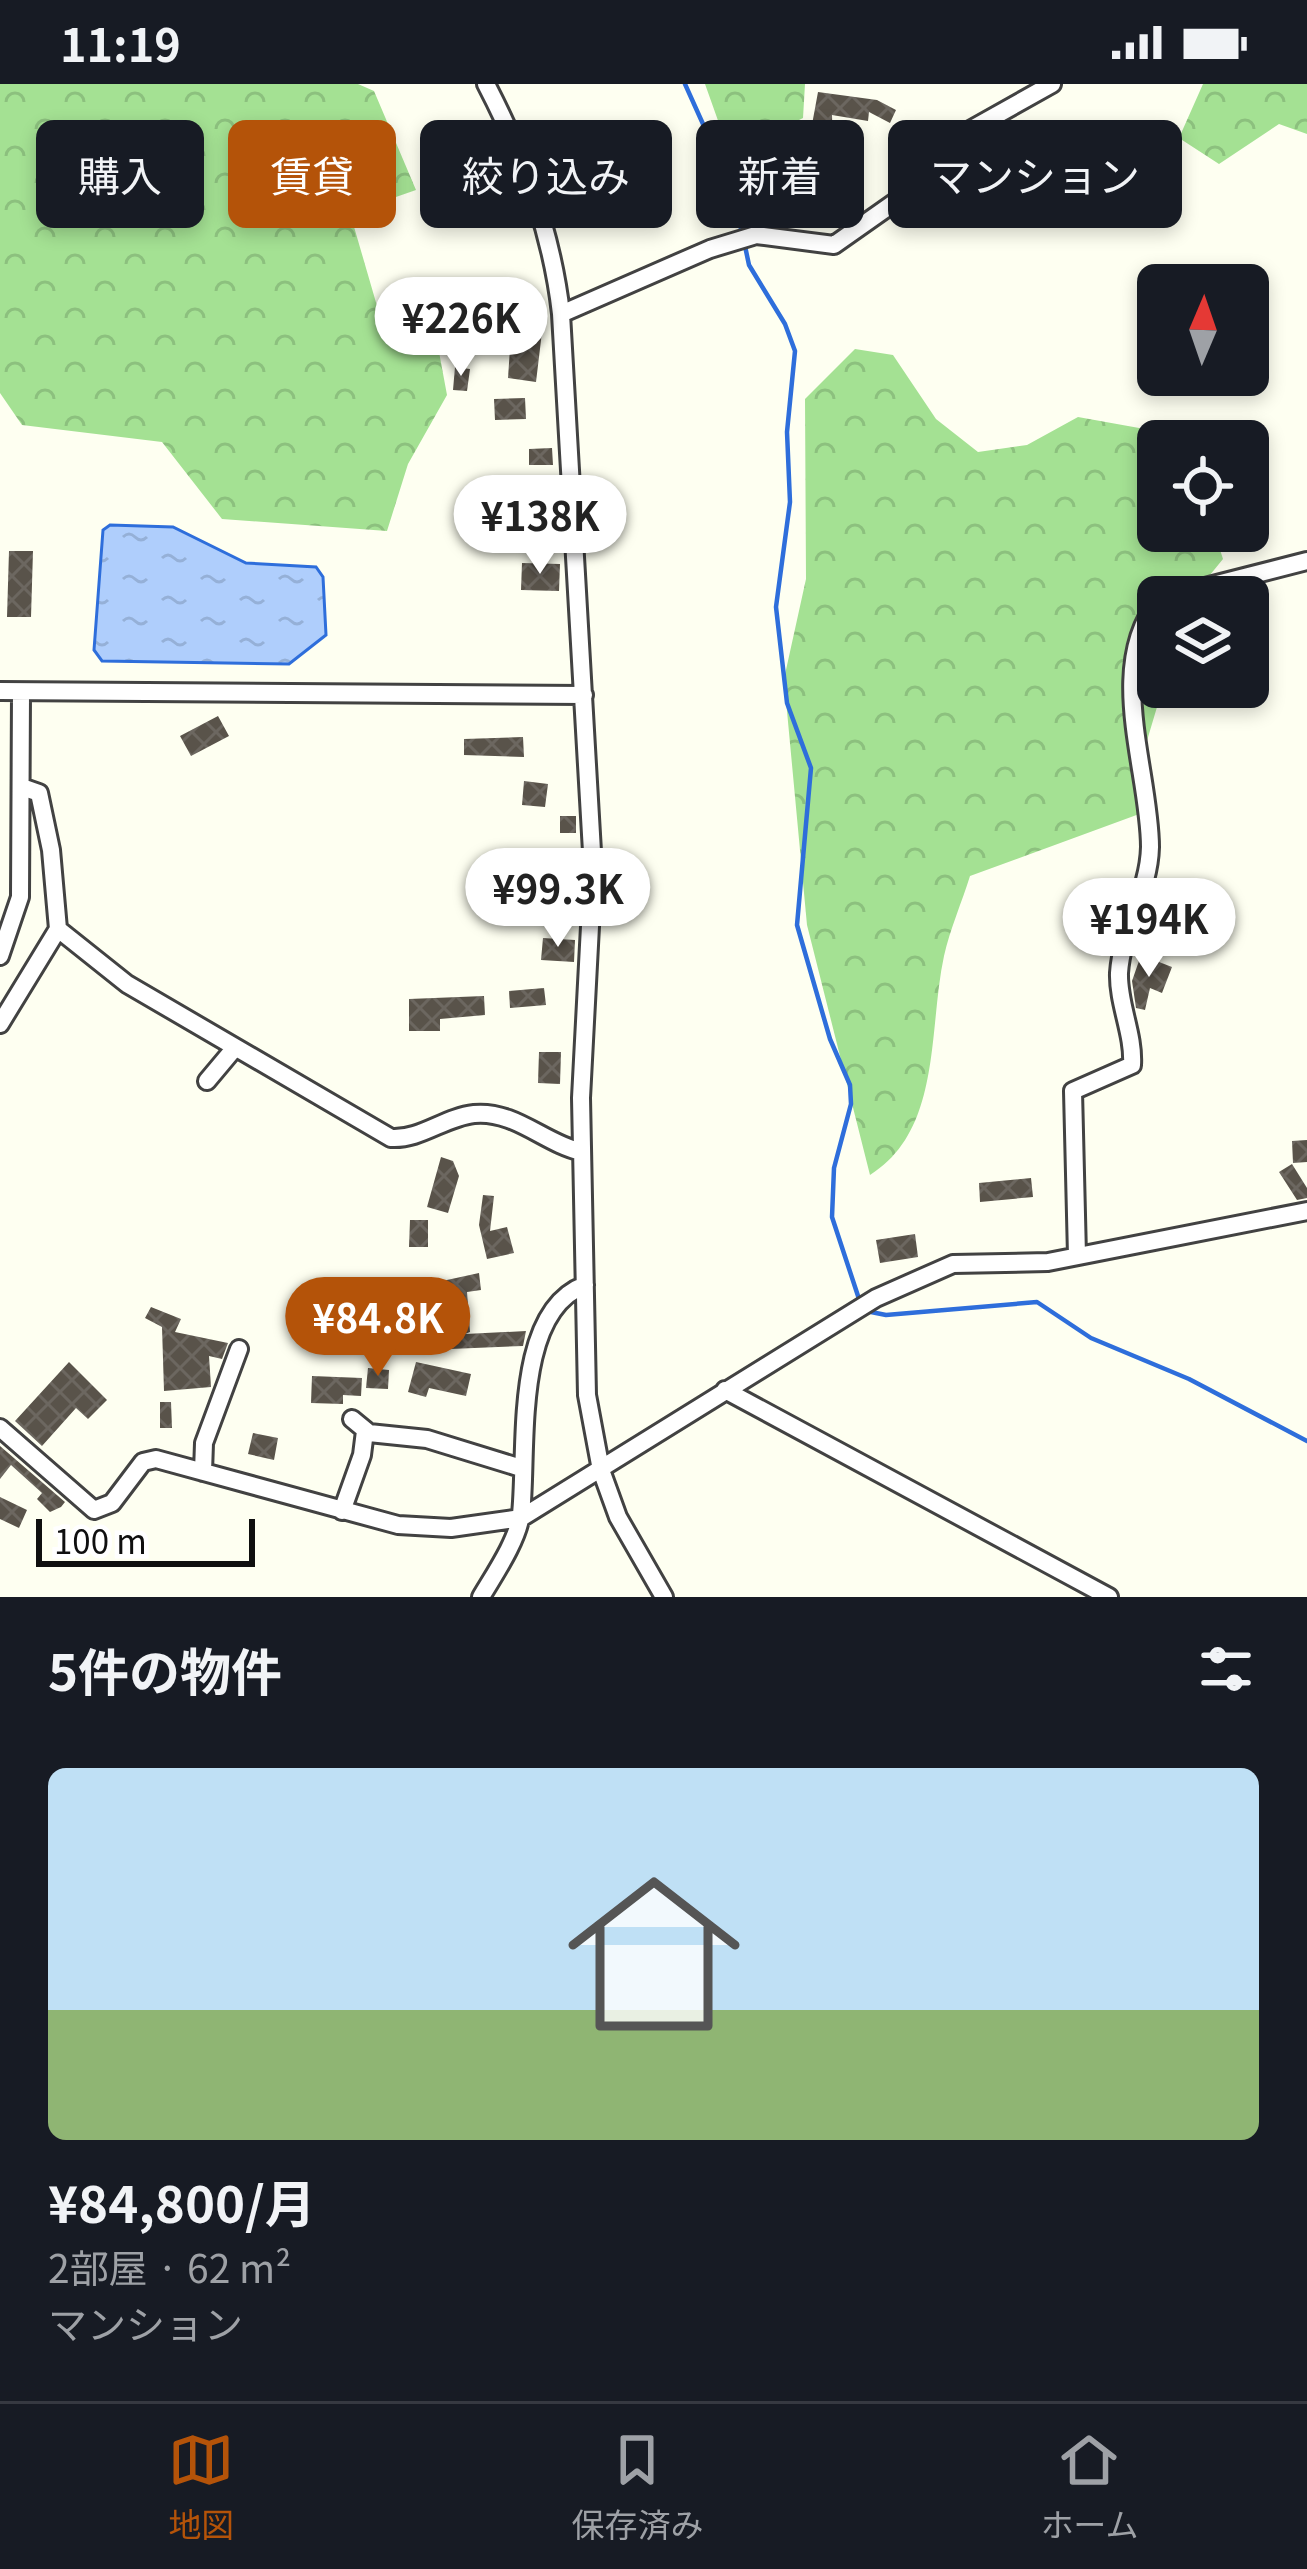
<!DOCTYPE html>
<html lang="ja">
<meta charset="utf-8">
<style>
body{margin:0;font-family:Georgia,"Noto Sans JP",serif;background:#242831;color:#f1f3f6;height:100vh;display:flex;flex-direction:column;font-size:45px;white-space:nowrap}
*{box-sizing:border-box;margin:0}
p{font-size:39px;color:#9ea1a6}
.icon{flex:none;width:66px;height:66px;fill:none;stroke:currentColor;stroke-width:2;stroke-linecap:round;stroke-linejoin:round}
.map{position:relative;height:1513px;overflow:hidden}
.drawer{display:flex;flex-direction:column;background:#171b24;flex:1}
.drawer>*{flex:none}
.banner{position:absolute;left:36px;top:36px;width:1236px;height:108px;display:flex;gap:24px}
.needle{width:78px;rotate:2deg}
.tools{position:absolute;left:1137px;top:180px;display:grid;gap:24px}
.tools a{display:grid;place-items:center;width:132px;height:132px;border-radius:18px;background:#171b24;box-shadow:0 6px 18px #0003;font-size:60px}
.scale{position:absolute;left:36px;bottom:30px;width:219px;box-sizing:border-box;padding-left:12px;border:6px solid #0f0f0f;border-top:0;font-size:33px;line-height:42px;white-space:nowrap;color:#0f0f0f;-webkit-text-stroke:9px #fff;paint-order:stroke}
.price{position:absolute;translate:-50% -102px;padding:0 27px;border-radius:42px;background:#fff;color:#222;font-size:39px;line-height:78px;filter:drop-shadow(0 3px 6px #0008)}
.price::after{content:'';position:absolute;left:50%;top:72px;width:36px;height:27px;margin-left:-18px;background:inherit;clip-path:polygon(0 0,100% 0,50% 100%)}
.price.on{background:#b45309;color:#fff}
ul{padding:0;list-style:none}
li{display:grid;align-content:center;gap:24px;height:636px;padding:0 48px}
li+li{border-top:3px solid #363941}
li span{display:grid;place-items:center;height:372px;border-radius:18px;color:#555}
li>.icon{margin-inline-start:auto}
span .icon{width:216px;height:216px;fill:#fffc;stroke-width:1}
li b{font-size:51px}
h2{display:flex;justify-content:space-between;align-items:center;height:144px;padding:0 48px;font-size:51px}
.pill{padding:0 42px;border-radius:18px;background:#171b24;box-shadow:0 6px 18px #0003;font-size:42px;line-height:108px}
.pill.on{background:#b45309;color:#fff}
.status{display:flex;justify-content:space-between;align-items:center;height:84px;padding:0 60px;background:#171b24;direction:ltr}
.status svg{height:33px;fill:currentColor}
.menu{display:flex;justify-content:space-around;align-items:center;height:168px;border-top:3px solid #363941;background:#171b24;font-size:33px;color:#9ea1a6}
.menu a{display:grid;justify-items:center;gap:6px}
.menu .on{color:#b45309}
.map>svg:first-child{display:block}
</style>
<div class="status"><b>11:19</b><svg viewBox="0 0 49 12"><path d="M0 12V9h3v3zM5 12V6h3v6zM10 12V3h3v9zM15 12V0h3v12zM26 1h20v11H26zM47 4h2v5h-2z"/></svg></div>
<div class="map">
<svg width="1307" height="1513" viewBox="0 0 1307 1513">
<defs>
<pattern id="forest-crowns" width="20" height="18" patternUnits="userSpaceOnUse" patternTransform="scale(3)"><rect width="20" height="18" fill="#a4e193"/><path d="M2 6a3 3 0 1 1 6 0M12 15a3 3 0 1 1 6 0" fill="none" stroke="#8cc07e"/></pattern>
<pattern id="water-ripples" width="26" height="14" patternUnits="userSpaceOnUse" patternTransform="scale(3)"><rect width="26" height="14" fill="#afcefc"/><path d="M2 4q2-2 4 0t4 0M15 11q2-2 4 0t4 0" fill="none" stroke="#95b0d7"/></pattern>
<pattern id="building-cross-hatch" width="8" height="8" patternUnits="userSpaceOnUse" patternTransform="scale(3)"><rect width="8" height="8" fill="#59534a"/><path d="M0 0l8 8M0 8l8-8" fill="none" stroke="#6c6760"/></pattern>
</defs>
<rect width="100%" height="100%" fill="#fefff1"/>
<path fill="url(#forest-crowns)" d="M 0,0 L 358,0 L 374,7 L 416,106 L 350,129 L 384,246 L 434,241 L 447,311 L 408,380 L 387,447 L 222,435 L 162,358 L 22,341 L 0,309 Z
M 705,0 L 805,0 L 803,34 L 773,49 L 770,87 L 737,90 Z
M 1203,0 L 1307,0 L 1307,50 L 1279,40 L 1219,80 L 1179,54 Z
M 855,265 L 893,271 L 936,335 L 978,368 L 1027,361 L 1078,333 L 1178,351 L 1180,357 L 1158,357 L 1158,447 L 1214,447 L 1223,475 L 1192,513 L 1158,513 L 1158,603 L 1163,603 L 1143,670 L 1142,729 L 970,792 C 962,818 950,845 944,872 C 928,946 942,1046 870,1091 L 807,841 L 784,595 L 806,495 L 805,315 Z"/>
<path fill="url(#water-ripples)" stroke="#2e6edb" stroke-width="3" d="M 110,441 L 173,443 L 246,479 L 316,483 L 323,493 L 326,551 L 289,580 L 102,577 L 94,566 L 103,446 Z"/>
<g fill="none" stroke-linecap="round" stroke-linejoin="round">
<path stroke="#2e6edb" stroke-width="4.5" d="M 685,0 L 721,80 L 743,151
M 745,162 L 749,181 L 785,240 L 795,267 L 787,348 L 790,418 L 776,523 L 787,619 L 811,684 L 797,841 L 830,955 L 850,1001 L 851,1020 L 834,1084 L 832,1133 L 860,1218
M 866,1227 L 886,1231 L 1037,1218 L 1091,1254 L 1189,1295 L 1307,1357"/>
</g>
<path fill="url(#building-cross-hatch)" d="M 818,8 L 877,16 L 896,26 L 890,39 L 869,28 L 868,37 L 832,31 L 833,68 L 823,68 L 823,79 L 805,80 L 804,46 L 811,46 Z
M 542,248 L 536,298 L 508,294 L 510,264 L 460,263 L 460,249 Z
M 455,283 L 470,285 L 467,307 L 453,306 Z
M 525,314 L 526,335 L 495,336 L 494,315 Z
M 552,364 L 553,381 L 529,381 L 529,365 Z
M 523,431 L 549,431 L 549,450 L 505,448 L 505,452 L 482,454 L 481,434 Z
M 9,467 L 33,467 L 31,533 L 7,533 Z
M 522,479 L 560,480 L 559,507 L 521,506 Z
M 218,632 L 229,652 L 191,672 L 180,652 Z
M 523,653 L 524,673 L 464,671 L 464,655 Z
M 524,697 L 548,700 L 545,723 L 522,721 Z
M 560,732 L 576,732 L 576,749 L 560,749 Z
M 554,779 L 578,781 L 577,802 L 552,800 Z
M 1151,832 L 1181,839 L 1175,862 L 1146,855 Z
M 543,854 L 575,856 L 574,878 L 541,876 Z
M 1141,871 L 1172,883 L 1162,909 L 1150,904 L 1145,926 L 1136,924 L 1132,897 Z
M 544,904 L 546,921 L 510,924 L 509,907 Z
M 484,912 L 485,931 L 440,935 L 440,947 L 409,947 L 409,915 Z
M 539,968 L 561,968 L 560,1000 L 538,999 Z
M 1307,1056 L 1307,1078 L 1293,1079 L 1292,1057 Z
M 441,1073 L 453,1077 L 459,1092 L 448,1129 L 427,1123 Z
M 1292,1080 L 1307,1104 L 1307,1114 L 1297,1116 L 1279,1088 Z
M 1031,1094 L 1033,1113 L 980,1118 L 979,1099 Z
M 483,1111 L 494,1112 L 490,1147 L 507,1143 L 514,1169 L 487,1175 L 479,1141 Z
M 410,1136 L 428,1136 L 428,1163 L 409,1163 Z
M 915,1150 L 918,1173 L 880,1179 L 876,1156 Z
M 479,1189 L 481,1206 L 467,1208 L 470,1248 L 465,1250 L 526,1247 L 523,1262 L 450,1265 L 445,1211 L 426,1214 L 424,1201 Z
M 379,1203 L 384,1220 L 368,1224 L 363,1208 Z
M 151,1223 L 181,1235 L 175,1248 L 228,1259 L 222,1275 L 209,1272 L 211,1303 L 164,1307 L 162,1243 L 145,1234 Z
M 342,1233 L 343,1259 L 306,1260 L 305,1234 Z
M 69,1278 L 107,1316 L 88,1335 L 76,1324 L 42,1362 L 15,1337 Z
M 416,1278 L 471,1290 L 466,1312 L 429,1304 L 426,1313 L 408,1308 Z
M 368,1284 L 389,1286 L 388,1305 L 366,1304 Z
M 312,1292 L 362,1294 L 361,1312 L 343,1311 L 343,1320 L 311,1319 Z
M 160,1318 L 171,1318 L 172,1344 L 160,1344 Z
M 253,1349 L 278,1354 L 274,1376 L 248,1370 Z
M 0,1362 L 65,1418 L 61,1423 L 50,1428 L 37,1415 L 42,1409 L 11,1381 L 0,1395 Z
M 0,1413 L 27,1426 L 19,1444 L 0,1435 Z"/>
<g fill="none" stroke-linecap="round" stroke-linejoin="round">
<defs>
<path id="minor" d="M 486,0 C 524,73 552,148 561,230 L 593,785 L 581,1014 L 587,1311 L 601,1386 L 618,1433 L 664,1513
M 561,230 L 710,165 L 756,151 L 834,161 L 898,116 L 970,46 L 1052,0
M 1166,513 L 1307,477
M 0,607 L 584,611
M 22,703 L 39,709 L 51,766 L 58,845 L 127,900 L 391,1054 C 420,1056 445,1033 474,1030 C 515,1026 545,1060 582,1068
M 0,872 L 20,813 L 21,610
M 0,940 L 58,845
M 207,997 L 233,966
M 1077,1172 L 1073,1007 L 1132,981 C 1134,950 1118,920 1119,889 C 1122,844 1149,808 1150,763 C 1150,688 1105,584 1158,517
M 725,1306 L 1109,1513
M 352,1335 L 369,1349 L 427,1355 L 521,1384
M 0,1344 L 94,1426 L 112,1419 L 143,1378 L 156,1375 L 398,1441 L 451,1444 L 521,1434 L 876,1214 L 953,1180 L 1048,1178 L 1307,1127
M 203,1388 L 204,1359 L 239,1265
M 342,1427 L 362,1371 L 365,1347
M 481,1513 C 494,1491 518,1456 521,1430 C 528,1368 512,1228 585,1201"/>
</defs>
<use href="#minor" stroke="#424242" stroke-width="22"/>
<use href="#minor" stroke="#fff" stroke-width="16"/>
</g>
</svg>
<div class="tools">
<a><svg class="needle" viewBox="-14 -14 28 28"><path d="M0-13l5 13h-10z" fill="#e53935"/><path d="M0 13l5-13h-10z" fill="#9ea1a6"/></svg></a>
<a><svg class="icon" aria-label="locate" viewBox="0 0 24 24"><circle cx="12" cy="12" r="6"/><path d="M12 2v4M12 18v4M2 12h4M18 12h4"/></svg></a>
<a><svg class="icon" aria-label="layers" viewBox="0 0 24 24"><path d="M12 4l9 5-9 5-9-5zM3 14l9 5 9-5"/></svg></a>
</div>
<div class="scale">100 m</div>
<b class="price" style="left:461px;top:295px">¥226K</b>
<b class="price" style="left:540px;top:493px">¥138K</b>
<b class="price" style="left:558px;top:866px">¥99.3K</b>
<b class="price" style="left:1149px;top:896px">¥194K</b>
<b class="price on" style="left:378px;top:1295px">¥84.8K</b>
<div class="banner">
<a class="pill">購入</a>
<a class="pill on">賃貸</a>
<a class="pill">絞り込み</a>
<a class="pill">新着</a>
<a class="pill">マンション</a>
</div>
</div>
<section class="drawer">
<h2>5件の物件<svg class="icon" aria-label="filters" viewBox="0 0 24 24"><path d="M4 7h16M4 17h16"/><circle cx="9" cy="7" r="2"/><circle cx="15" cy="17" r="2"/></svg></h2>
<ul>
<li><span style="background:linear-gradient(#bfe0f5 65%,#8fb573 0)"><svg class="icon" aria-label="home" viewBox="0 0 24 24"><path d="M3 11l9-7 9 7M6 9v11h12V9"/></svg></span><div><b>¥84,800/月</b><p>2部屋 · 62 m²</p><p>マンション</p></div></li>
</ul>
</section>
<nav class="menu">
<a class="on"><svg class="icon" aria-label="map" viewBox="0 0 24 24"><path d="M3 6l6-2 6 2 6-2v14l-6 2-6-2-6 2zM9 4v14M15 6v14"/></svg>地図</a>
<a><svg class="icon" aria-label="saved" viewBox="0 0 24 24"><path d="M7 4h10v16l-5-4-5 4z"/></svg>保存済み</a>
<a><svg class="icon" aria-label="home" viewBox="0 0 24 24"><path d="M3 11l9-7 9 7M6 9v11h12V9"/></svg>ホーム</a>
</nav>
